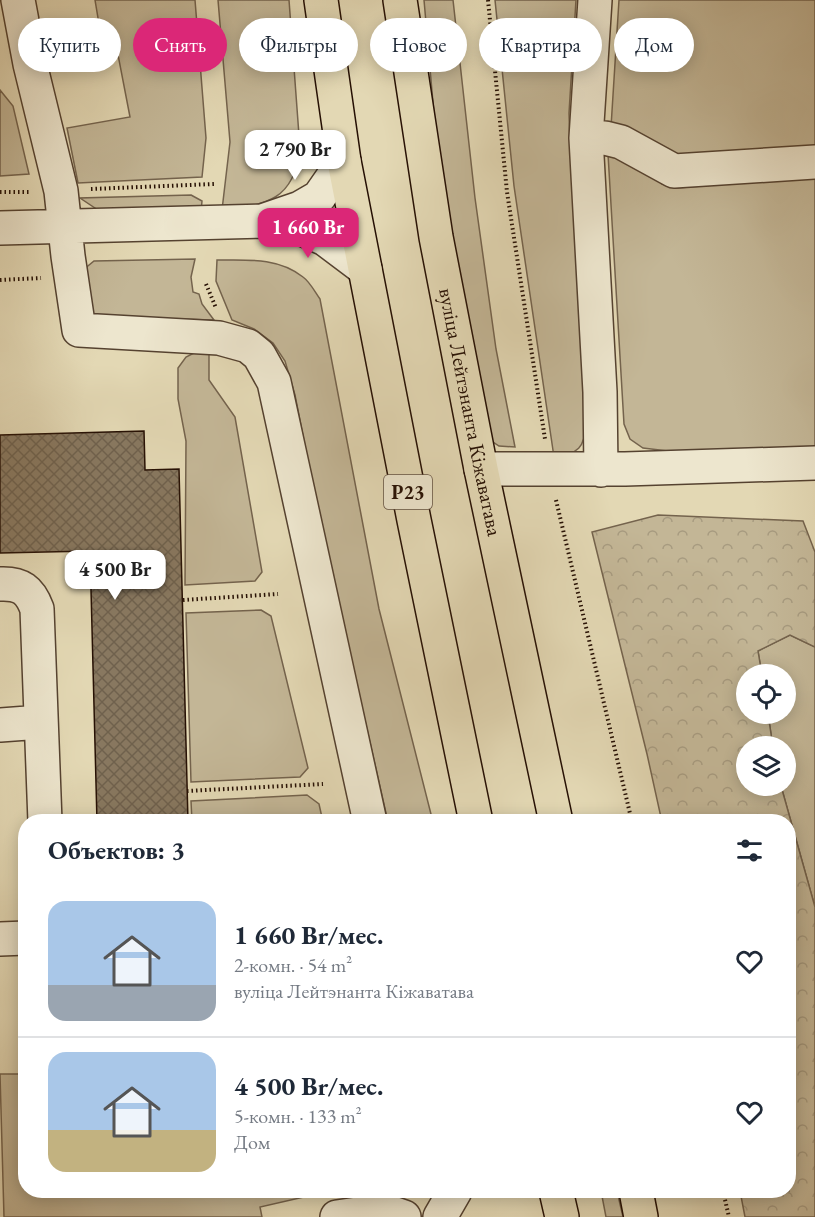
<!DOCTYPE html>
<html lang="ru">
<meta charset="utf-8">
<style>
body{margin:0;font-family:"EB Garamond",serif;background:#f6f6f7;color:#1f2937;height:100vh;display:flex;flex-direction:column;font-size:22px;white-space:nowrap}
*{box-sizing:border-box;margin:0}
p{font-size:20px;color:#747a83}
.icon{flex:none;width:33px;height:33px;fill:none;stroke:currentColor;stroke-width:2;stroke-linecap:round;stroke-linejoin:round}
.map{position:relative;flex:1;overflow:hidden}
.side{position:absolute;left:18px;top:814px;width:778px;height:384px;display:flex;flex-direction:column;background:#fff;border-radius:24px;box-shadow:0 3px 15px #0003}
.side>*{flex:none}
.guide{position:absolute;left:18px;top:18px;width:780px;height:54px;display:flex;gap:12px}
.buttons{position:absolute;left:736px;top:664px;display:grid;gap:12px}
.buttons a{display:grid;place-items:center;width:60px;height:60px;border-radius:50%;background:#fff;box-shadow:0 3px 15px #0003;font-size:30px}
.price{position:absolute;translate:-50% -51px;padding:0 14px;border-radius:12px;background:#fff;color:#222;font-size:20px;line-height:39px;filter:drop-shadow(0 2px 3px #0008)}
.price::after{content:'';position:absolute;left:50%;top:36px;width:18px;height:14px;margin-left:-9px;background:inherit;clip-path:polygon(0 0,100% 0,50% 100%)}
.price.on{background:#db2777;color:#fff}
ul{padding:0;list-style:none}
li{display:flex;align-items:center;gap:18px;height:150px;padding:0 30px}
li+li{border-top:2px solid #e0e1e3}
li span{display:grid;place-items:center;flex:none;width:168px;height:120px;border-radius:18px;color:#555}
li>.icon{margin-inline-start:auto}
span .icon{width:72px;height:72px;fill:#fffc;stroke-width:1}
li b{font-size:26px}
h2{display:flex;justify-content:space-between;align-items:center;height:72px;padding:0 30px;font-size:26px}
.pill{padding:0 21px;border-radius:27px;background:#fff;box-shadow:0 3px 15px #0003;font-size:21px;line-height:54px}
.pill.on{background:#db2777;color:#fff}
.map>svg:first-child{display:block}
</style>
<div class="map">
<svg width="815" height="1217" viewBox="0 0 815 1217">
<defs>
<pattern id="forest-crowns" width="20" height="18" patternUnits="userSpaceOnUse" patternTransform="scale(1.5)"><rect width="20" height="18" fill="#c3b696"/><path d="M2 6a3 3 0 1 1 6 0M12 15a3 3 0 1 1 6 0" fill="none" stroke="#a79b80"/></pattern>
<pattern id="building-cross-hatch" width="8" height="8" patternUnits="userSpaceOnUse" patternTransform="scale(1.5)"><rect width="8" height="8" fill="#887860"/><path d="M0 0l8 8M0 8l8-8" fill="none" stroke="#6f614d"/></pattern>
</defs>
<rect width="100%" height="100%" fill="#e3d8b4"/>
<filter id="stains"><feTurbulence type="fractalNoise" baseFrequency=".00333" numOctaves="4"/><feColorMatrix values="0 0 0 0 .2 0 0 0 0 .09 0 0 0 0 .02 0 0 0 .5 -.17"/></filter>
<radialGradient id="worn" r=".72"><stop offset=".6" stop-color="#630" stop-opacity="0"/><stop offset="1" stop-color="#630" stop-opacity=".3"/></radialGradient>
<path fill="#c3b696" stroke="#74634d" stroke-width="1.5" d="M 95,0 L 195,0 L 206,138 L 202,177 L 78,183 L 67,128 L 130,117 L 115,39 L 64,48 L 69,36 L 100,30 Z
M 218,0 L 289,0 L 300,149 C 294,200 267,205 222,210 L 230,142 Z
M 424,0 L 453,0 L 475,198 L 496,349 L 515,447 L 499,446 L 490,440 L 448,228 L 434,114 Z
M 495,0 L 576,0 L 569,113 L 570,146 L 586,423 C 585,448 578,454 554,457 L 514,186 Z
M 619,0 L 815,0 L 815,149 L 679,161 L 611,127 Z
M 0,90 L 13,106 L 29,174 L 0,176 Z
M 608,154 L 653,175 L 662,184 L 677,188 L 815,177 L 815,451 L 701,455 L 643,448 L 630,439 L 624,424 Z
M 191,195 L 202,201 L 201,212 L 98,210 L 80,198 Z
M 195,259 L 191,277 L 193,292 L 199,294 L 202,304 L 214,320 L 140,318 L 105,321 L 93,314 L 83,270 L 94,261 Z
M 217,260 C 246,260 278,257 303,277 C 310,282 315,292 320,299 L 379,609 L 433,822 L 388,822 L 319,518 L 295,395 L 285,361 L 273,343 L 254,329 L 232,320 L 216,281 Z
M 194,353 L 209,353 L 209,380 L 235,417 L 262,572 L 255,581 L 185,585 L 186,441 L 178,399 L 178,368 L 186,357 Z
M 261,610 L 271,616 L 308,768 L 300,777 L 191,782 L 186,613 Z
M 790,635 L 815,647 L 815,907 L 781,786 L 786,786 L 786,747 L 773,747 L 768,714 L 786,714 L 786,675 L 762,675 L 758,651 Z
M 307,795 L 319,804 L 323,822 L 192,822 L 191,801 Z
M 0,1074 L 25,1074 L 26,1191 L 330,1191 L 260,1207 L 262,1217 L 4,1217 Z
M 601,1191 L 617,1191 L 623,1217 L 606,1217 Z"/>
<path fill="url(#forest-crowns)" stroke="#74634d" stroke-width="1.5" d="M 658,515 L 803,521 L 815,552 L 815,647 L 790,635 L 758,651 L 762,675 L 747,675 L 747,714 L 768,714 L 773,747 L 747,747 L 747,786 L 781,786 L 815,907 L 815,1217 L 745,1217 L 740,1191 L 789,1191 L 789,822 L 662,822 L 647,754 L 592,532 Z"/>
<path fill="url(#building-cross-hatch)" stroke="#261004" stroke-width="1.5" d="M 144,431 L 145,470 L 179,469 L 188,822 L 97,822 L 90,551 L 0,553 L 0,435 Z"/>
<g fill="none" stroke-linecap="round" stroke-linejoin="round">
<defs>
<path id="minor" d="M 18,0 L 30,64 L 61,191 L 68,256 L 79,330 L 219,338 L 248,346 L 259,355 L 274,382 L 370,822
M 595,0 L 586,138 L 600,392 L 601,470
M 586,138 L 605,138 L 621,142 L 674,171 L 815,162
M 262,221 L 300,208 L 319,197 L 344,161
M 0,228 L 262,221 L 300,228 L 325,239 L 365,269
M 481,469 L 625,469 L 815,463
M 0,584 C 21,583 30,590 37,609 L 45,822
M 0,725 L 41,722
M 0,939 L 26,938
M 337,1217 L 384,1210 L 404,1217
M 440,1217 L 455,1191"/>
<g id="major">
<path d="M 321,0 L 344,161 L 414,520 L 476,822"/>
<path id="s1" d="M 400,0 L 436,237 L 481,469 L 556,822"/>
<path d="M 556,1191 L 562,1217"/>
<path d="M 636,1191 L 641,1217"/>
</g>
</defs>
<use href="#minor" stroke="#554230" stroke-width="36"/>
<use href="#major" stroke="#261004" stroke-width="36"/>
<path stroke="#261004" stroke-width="4" stroke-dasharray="1.5 3" stroke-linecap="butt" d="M 488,0 L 507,192 L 545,439
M 91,189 L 214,184
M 0,192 L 29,192
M 0,280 L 41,278
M 206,284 L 216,308
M 556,500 L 632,822
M 183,600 L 278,594
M 187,791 L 323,784
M 723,1191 L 729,1217"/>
<use href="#minor" stroke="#ede6ce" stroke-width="33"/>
<use href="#major" stroke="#e3d8b4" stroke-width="33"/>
</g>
<g text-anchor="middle" stroke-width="5" stroke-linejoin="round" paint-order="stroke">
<rect fill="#ede6ce" stroke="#625041" stroke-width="1.5" x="384" y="475" width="48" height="34" rx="4.5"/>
<g font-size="20" font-weight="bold" fill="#261004">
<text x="408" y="499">Р23</text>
</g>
<g font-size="21" fill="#261004" stroke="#ede6ce">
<text dy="7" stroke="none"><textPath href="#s1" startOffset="418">вуліца Лейтэнанта Кіжаватава</textPath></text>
</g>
</g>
<rect width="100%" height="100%" filter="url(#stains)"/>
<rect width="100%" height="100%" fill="url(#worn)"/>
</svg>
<div class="buttons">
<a><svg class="icon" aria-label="locate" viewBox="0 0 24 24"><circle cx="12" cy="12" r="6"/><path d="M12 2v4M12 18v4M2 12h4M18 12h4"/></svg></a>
<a><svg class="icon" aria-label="layers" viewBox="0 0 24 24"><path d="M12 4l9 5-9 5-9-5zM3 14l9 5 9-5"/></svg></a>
</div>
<b class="price" style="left:295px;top:181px">2 790 Br</b>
<b class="price on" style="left:308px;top:259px">1 660 Br</b>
<b class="price" style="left:115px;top:601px">4 500 Br</b>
<div class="guide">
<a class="pill">Купить</a>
<a class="pill on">Снять</a>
<a class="pill">Фильтры</a>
<a class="pill">Новое</a>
<a class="pill">Квартира</a>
<a class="pill">Дом</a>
</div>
<section class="side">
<h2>Объектов: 3<svg class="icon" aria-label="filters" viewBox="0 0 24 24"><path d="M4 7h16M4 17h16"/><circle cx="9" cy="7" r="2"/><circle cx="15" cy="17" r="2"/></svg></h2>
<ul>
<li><span style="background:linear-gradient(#a9c7e8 70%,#9aa5b1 0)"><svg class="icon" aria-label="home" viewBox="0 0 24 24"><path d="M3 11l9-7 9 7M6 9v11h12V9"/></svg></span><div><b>1 660 Br/мес.</b><p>2-комн. · 54 m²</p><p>вуліца Лейтэнанта Кіжаватава</p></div><svg class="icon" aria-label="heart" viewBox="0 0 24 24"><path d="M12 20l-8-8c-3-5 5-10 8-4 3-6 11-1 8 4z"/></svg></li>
<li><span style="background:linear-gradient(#a9c7e8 65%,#c2b280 0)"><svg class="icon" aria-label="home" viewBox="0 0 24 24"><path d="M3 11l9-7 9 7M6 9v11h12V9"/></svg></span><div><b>4 500 Br/мес.</b><p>5-комн. · 133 m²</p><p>Дом</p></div><svg class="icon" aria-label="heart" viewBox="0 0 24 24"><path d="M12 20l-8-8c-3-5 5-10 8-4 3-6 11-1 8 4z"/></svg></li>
</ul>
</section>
</div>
